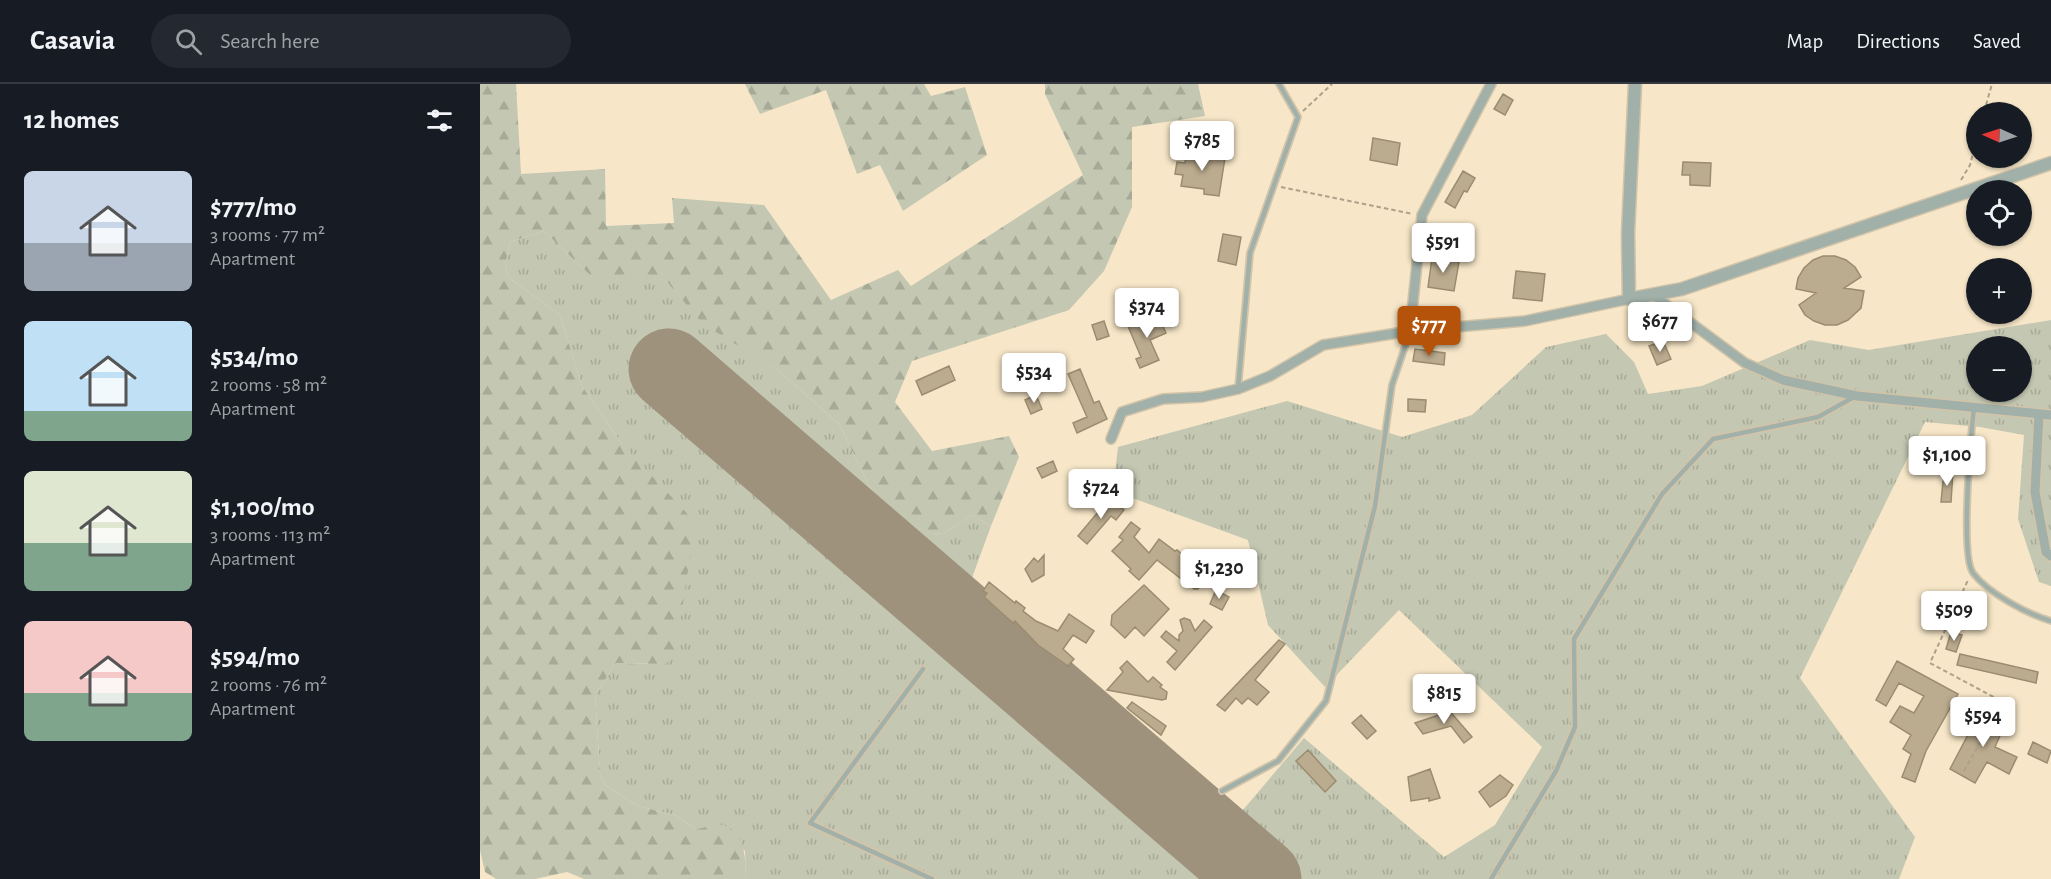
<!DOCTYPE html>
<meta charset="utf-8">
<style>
body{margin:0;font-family:"Alegreya Sans",sans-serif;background:#242831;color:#f1f3f6;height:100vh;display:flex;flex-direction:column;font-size:22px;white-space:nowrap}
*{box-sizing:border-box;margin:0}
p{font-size:20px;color:#9ea1a6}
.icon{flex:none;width:33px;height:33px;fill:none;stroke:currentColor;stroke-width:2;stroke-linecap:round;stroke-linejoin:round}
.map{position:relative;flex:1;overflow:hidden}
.drawer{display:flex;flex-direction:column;background:#171b24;width:480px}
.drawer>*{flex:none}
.needle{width:39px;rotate:273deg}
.controls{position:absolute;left:1486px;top:18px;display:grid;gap:12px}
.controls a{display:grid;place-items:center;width:66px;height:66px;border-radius:50%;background:#171b24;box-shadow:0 2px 4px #0004;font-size:30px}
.price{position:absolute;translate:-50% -51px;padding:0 14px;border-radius:6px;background:#fff;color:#222;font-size:20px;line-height:39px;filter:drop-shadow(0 2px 3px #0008)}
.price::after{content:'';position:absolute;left:50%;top:36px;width:18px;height:14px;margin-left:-9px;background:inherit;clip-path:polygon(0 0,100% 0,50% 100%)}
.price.active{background:#b45309;color:#fff}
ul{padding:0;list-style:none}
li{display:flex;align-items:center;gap:18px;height:150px;padding:0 24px}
li span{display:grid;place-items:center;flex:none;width:168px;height:120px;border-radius:9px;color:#555}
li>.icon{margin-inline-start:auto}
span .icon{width:72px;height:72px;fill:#fffc;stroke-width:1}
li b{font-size:26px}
h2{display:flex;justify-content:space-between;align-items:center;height:72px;padding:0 24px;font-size:26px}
header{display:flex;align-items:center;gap:36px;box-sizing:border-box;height:84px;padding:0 30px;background:#171b24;border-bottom:2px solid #363941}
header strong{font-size:28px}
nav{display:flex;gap:33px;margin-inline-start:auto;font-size:21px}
.search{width:420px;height:54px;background:#242831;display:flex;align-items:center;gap:15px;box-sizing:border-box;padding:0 21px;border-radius:33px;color:#9ea1a6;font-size:22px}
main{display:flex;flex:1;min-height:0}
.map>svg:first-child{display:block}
</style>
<header>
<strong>Casavia</strong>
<div class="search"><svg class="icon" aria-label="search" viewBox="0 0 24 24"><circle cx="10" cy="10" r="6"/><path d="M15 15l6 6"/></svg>Search here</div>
<nav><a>Map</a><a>Directions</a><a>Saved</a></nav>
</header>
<main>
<section class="drawer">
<h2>12 homes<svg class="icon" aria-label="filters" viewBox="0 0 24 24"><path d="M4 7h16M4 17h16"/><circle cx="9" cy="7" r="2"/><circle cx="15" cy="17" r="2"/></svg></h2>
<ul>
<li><span style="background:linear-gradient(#c9d6e8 60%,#9aa5b1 0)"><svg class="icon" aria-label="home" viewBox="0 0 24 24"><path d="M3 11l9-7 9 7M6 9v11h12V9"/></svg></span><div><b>$777/mo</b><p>3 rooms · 77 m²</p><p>Apartment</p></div></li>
<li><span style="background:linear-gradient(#bfe0f5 75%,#7fa58c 0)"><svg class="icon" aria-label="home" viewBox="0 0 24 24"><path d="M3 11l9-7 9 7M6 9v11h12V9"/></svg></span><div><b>$534/mo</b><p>2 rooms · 58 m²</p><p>Apartment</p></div></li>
<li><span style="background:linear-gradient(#dfe7d0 60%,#7fa58c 0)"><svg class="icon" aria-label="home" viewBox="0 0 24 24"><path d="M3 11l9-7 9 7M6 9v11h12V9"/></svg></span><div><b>$1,100/mo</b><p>3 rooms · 113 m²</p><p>Apartment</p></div></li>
<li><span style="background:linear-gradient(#f6c9c9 60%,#7fa58c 0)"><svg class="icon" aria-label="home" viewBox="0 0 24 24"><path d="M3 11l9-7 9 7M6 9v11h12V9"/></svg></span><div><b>$594/mo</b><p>2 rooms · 76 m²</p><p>Apartment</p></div></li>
</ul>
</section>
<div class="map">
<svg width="1571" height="795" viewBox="0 0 1571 795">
<defs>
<pattern id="grass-tufts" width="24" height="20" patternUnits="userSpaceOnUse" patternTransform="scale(1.5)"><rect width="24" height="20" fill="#c4c7b1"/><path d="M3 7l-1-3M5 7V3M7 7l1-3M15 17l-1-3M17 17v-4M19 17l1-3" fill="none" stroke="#a7aa97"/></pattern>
<pattern id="forest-firs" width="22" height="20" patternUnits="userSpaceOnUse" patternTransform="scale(1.5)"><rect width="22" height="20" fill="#c4c7b1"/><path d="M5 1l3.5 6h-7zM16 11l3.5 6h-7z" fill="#a7aa97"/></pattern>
</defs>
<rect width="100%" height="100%" fill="#f7e7c8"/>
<path fill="url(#grass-tufts)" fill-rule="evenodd" d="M 64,147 L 112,193 L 175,192 L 188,199 L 224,240 L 299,287 L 359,340 L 398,419 L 417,435 L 451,449 L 463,450 L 493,431 L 511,442 L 489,502 L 757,733 L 824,654 L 964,773 L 1015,741 L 1062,663 L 919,526 L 845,603 L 788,541 L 768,456 L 633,407 L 638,363 L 807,317 L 922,353 L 992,331 L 1066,263 L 1126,250 L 1154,278 L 1168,310 L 1222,302 L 1330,256 L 1389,266 L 1571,236 L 1571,502 L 1559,498 L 1538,435 L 1544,351 L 1500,343 L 1445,338 L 1320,594 L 1435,753 L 1419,795 L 266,795 L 265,767 L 240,741 L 216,745 L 195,731 L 158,722 L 125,701 L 120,690 L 115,611 L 136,579 L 184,580 L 142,360 L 102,302 L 80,231 L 29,194 L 25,182 L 30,158 ZM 1497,262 L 1542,262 L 1542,308 L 1497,308 Z"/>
<path fill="url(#forest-firs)" d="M 0,0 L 36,0 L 41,90 L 125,85 L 126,142 L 194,139 L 192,114 L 284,121 L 351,216 L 418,186 L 431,202 L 603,91 L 565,10 L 565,0 L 718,0 L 725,32 L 652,43 L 652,123 L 624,187 L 589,226 L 432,277 L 415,318 L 452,367 L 529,352 L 539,373 L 511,442 L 493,431 L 463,450 L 450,449 L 417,435 L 398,419 L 359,340 L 299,287 L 223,240 L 188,199 L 176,193 L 112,193 L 64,147 L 30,158 L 25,182 L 29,194 L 80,231 L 102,302 L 142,360 L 215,438 L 195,574 L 184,580 L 136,579 L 115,611 L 120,690 L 125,701 L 158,722 L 195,731 L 216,745 C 223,744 232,741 239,741 C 265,742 266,776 266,795 L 104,795 L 87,788 L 55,795 L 16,795 L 5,788 L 0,766 Z
M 265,0 L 444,0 L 451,12 L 485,3 L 507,71 L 423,127 L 400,81 L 377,90 L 346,6 L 280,30 Z"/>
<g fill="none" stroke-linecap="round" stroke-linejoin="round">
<path stroke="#9e927c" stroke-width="81" d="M 189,285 L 781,795"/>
</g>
<path fill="#bcac8f" stroke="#9b8c70" stroke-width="1.5" d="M 1023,10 L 1033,16 L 1025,31 L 1014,25 Z
M 893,54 L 920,59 L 917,81 L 890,76 Z
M 707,63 L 722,66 L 721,71 L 745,74 L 739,112 L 724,110 L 724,105 L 701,102 L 703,91 L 695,90 L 697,78 L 705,79 Z
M 1203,78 L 1231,79 L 1230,102 L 1210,101 L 1210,91 L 1202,91 Z
M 983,87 L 995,94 L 987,108 L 984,107 L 975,124 L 965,118 Z
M 743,150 L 761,153 L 756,181 L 738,177 Z
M 1343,172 L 1355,172 L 1366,176 L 1375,183 L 1381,193 L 1364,204 L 1384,207 L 1381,224 L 1368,236 L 1357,241 L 1345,241 L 1334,237 L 1325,231 L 1319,221 L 1336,209 L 1316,205 L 1318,194 L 1324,184 L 1333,176 Z
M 952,174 L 979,178 L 974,207 L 948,203 Z
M 1036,187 L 1065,190 L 1062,217 L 1033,214 Z
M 678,231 L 686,249 L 670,256 L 679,276 L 660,284 L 656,275 L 661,273 L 648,242 L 658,237 L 659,239 Z
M 624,237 L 629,252 L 617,256 L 612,241 Z
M 1183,257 L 1191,275 L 1177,281 L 1169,262 Z
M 935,265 L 965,269 L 964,281 L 933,277 Z
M 469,282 L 475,296 L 442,311 L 436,297 Z
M 600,285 L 614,319 L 619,317 L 627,335 L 597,349 L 593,339 L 607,333 L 588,290 Z
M 556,311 L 562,325 L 551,330 L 545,316 Z
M 928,315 L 946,316 L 945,328 L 928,327 Z
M 573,377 L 577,387 L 562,394 L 557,384 Z
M 1464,388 L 1473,388 L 1471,418 L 1461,418 Z
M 629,415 L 644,426 L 636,436 L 631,432 L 607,460 L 598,452 Z
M 651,438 L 660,445 L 654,453 L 669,469 L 679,455 L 695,467 L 697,466 L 728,492 L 718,505 L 714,505 L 677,476 L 659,496 L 649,487 L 651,485 L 632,467 L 643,456 L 639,453 Z
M 564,471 L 564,491 L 552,498 L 545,485 L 554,474 L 558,478 Z
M 509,498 L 535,519 L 536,517 L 545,524 L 543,527 L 556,537 L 578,547 L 589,530 L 614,547 L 606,559 L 593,551 L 583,565 L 594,575 L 588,582 L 558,561 L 535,537 L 533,539 L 504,513 L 507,509 L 503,507 Z
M 664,501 L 689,525 L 664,552 L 655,543 L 645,554 L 631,541 L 632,531 Z
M 736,506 L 749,513 L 742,526 L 730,520 Z
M 704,534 L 710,536 L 715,547 L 724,536 L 732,543 L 695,586 L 687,578 L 697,567 L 681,553 L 686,547 L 699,557 L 699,551 L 703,547 L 700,536 Z
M 1471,548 L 1482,551 L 1476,568 L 1466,565 Z
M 799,556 L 805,560 L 775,596 L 789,608 L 777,621 L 768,614 L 762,620 L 756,614 L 745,627 L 737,621 Z
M 1480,570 L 1558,588 L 1556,599 L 1477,581 Z
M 647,577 L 668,598 L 673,593 L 682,601 L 680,603 L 687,608 L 686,615 L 682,616 L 627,606 L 643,588 L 640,584 Z
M 1417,577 L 1478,610 L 1446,667 L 1435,698 L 1422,693 L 1431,670 L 1423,665 L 1431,651 L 1410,638 L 1420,622 L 1434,629 L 1444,612 L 1419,599 L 1406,622 L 1396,616 Z
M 652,618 L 686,642 L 681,651 L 647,624 Z
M 967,624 L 992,653 L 984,659 L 971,642 L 943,650 L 935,639 L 959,631 Z
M 1502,624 L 1526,638 L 1515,663 L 1537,673 L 1529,690 L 1507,678 L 1495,699 L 1470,685 Z
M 881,631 L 896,647 L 887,655 L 872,639 Z
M 1553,658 L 1571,667 L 1567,679 L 1548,670 Z
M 828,666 L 856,697 L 845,708 L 816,677 Z
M 950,685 L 960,714 L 949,717 L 949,714 L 931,717 L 928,693 Z
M 1020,691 L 1033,701 L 1026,712 L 1010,723 L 999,708 Z"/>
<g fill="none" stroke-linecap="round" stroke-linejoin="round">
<defs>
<path id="service" d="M 758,305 L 770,169 L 818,33 L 799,0
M 1494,323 C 1491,350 1480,471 1493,489 C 1508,509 1547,530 1571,537
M 443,585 L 330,739 L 452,795
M 742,707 L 798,677 L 846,617 L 895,422 L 912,301 L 930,248
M 1011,795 L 1076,687 L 1095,643 L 1094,555 L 1182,410 L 1233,355 L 1338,333 L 1374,313"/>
<path id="minor" d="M 1172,210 L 1265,279 L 1303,296 L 1377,312 L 1571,331
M 930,247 L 942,131 L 1011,0
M 1559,330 L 1555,408 L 1566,468 L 1571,472
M 631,355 L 642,328 L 683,315 L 722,313 L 758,305 L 790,292 L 843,261 L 930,247 L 1045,237 L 1149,215"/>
<path id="tertiary" d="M 1155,0 L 1148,149 L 1149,215 L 1202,205 L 1571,79"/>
</defs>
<use href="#service" stroke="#d2c4a9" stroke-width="8"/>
<use href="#minor" stroke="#d2c4a9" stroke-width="12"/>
<use href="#tertiary" stroke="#d2c4a9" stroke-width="15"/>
<path stroke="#ada189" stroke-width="2" stroke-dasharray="4.5 3" stroke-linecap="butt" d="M 823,27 L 852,0
M 1504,28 L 1512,0
M 1481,96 L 1490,81 L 1497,54
M 801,103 L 933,130
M 1484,687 L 1523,618 L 1450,579 L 1488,496"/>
<use href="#service" stroke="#a1b0a9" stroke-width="4.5"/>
<use href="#minor" stroke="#a1b0a9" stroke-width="9"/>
<use href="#tertiary" stroke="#a1b0a9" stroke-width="12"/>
</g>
</svg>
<div class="controls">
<a><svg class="needle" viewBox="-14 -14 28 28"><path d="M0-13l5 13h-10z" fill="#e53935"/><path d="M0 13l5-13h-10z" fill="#9ea1a6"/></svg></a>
<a><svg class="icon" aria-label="locate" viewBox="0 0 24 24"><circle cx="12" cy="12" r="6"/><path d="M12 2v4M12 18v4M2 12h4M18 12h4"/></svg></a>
<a>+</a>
<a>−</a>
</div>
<b class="price" style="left:722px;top:88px">$785</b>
<b class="price" style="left:963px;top:190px">$591</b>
<b class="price" style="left:667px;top:255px">$374</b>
<b class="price" style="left:1180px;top:269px">$677</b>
<b class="price active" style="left:949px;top:273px">$777</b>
<b class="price" style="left:554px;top:320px">$534</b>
<b class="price" style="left:1467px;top:403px">$1,100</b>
<b class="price" style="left:621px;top:436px">$724</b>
<b class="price" style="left:739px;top:516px">$1,230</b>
<b class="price" style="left:1474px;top:558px">$509</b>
<b class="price" style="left:964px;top:641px">$815</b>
<b class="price" style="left:1503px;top:664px">$594</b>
</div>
</main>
